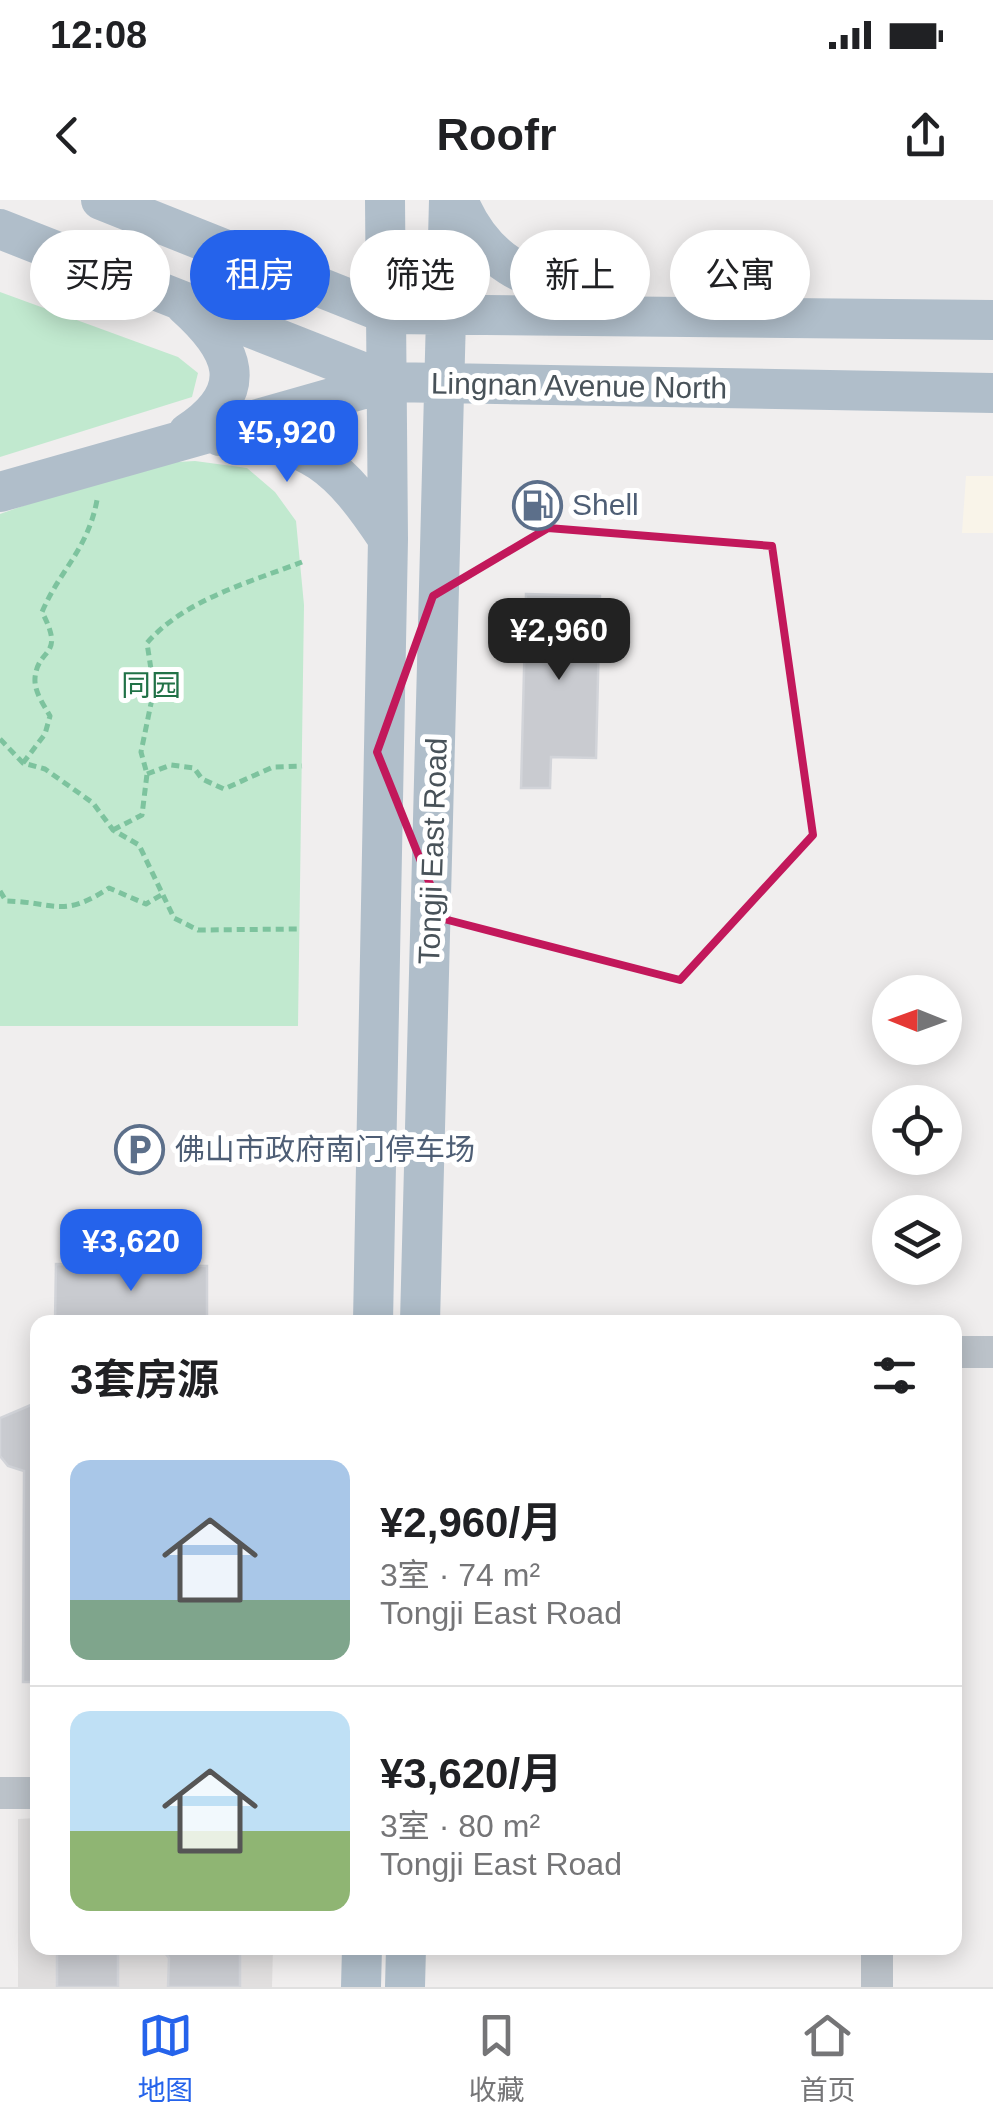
<!DOCTYPE html>
<html lang="zh">
<meta charset="utf-8">
<style>
body{margin:0;font-family:Helvetica,"Noto Sans SC",sans-serif;background:#f2f2f2;color:#202124;height:100vh;display:flex;flex-direction:column;font-size:38px;white-space:nowrap}
*{box-sizing:border-box;margin:0}
p{font-size:32px;color:#757577}
.icon{flex:none;width:55px;height:55px;fill:none;stroke:currentColor;stroke-width:2;stroke-linecap:round;stroke-linejoin:round}
.map{position:relative;flex:1;overflow:hidden}
.drawer{position:absolute;left:30px;top:1115px;width:932px;height:640px;display:flex;flex-direction:column;background:#fff;border-radius:20px;box-shadow:0 5px 25px #0003}
.drawer>*{flex:none}
.banner{position:absolute;left:30px;top:30px;width:935px;height:90px;display:flex;gap:20px}
.needle{width:65px;rotate:271deg}
.fabs{position:absolute;left:872px;top:775px;display:grid;gap:20px}
.fabs a{display:grid;place-items:center;width:90px;height:90px;border-radius:50%;background:#fff;box-shadow:0 5px 25px #0003;font-size:50px}
.price{position:absolute;translate:-50% -85px;padding:0 22px;border-radius:20px;background:#2563eb;color:#fff;font-size:32px;line-height:65px;filter:drop-shadow(0 2px 5px #0008)}
.price::after{content:'';position:absolute;left:50%;top:60px;width:30px;height:22px;margin-left:-15px;background:inherit;clip-path:polygon(0 0,100% 0,50% 100%)}
.price.current{background:#222;color:#fff}
ul{padding:0;list-style:none}
li{display:flex;align-items:center;gap:30px;height:250px;padding:0 40px}
li+li{border-top:2px solid #e0e0e0}
li span{display:grid;place-items:center;flex:none;width:280px;height:200px;border-radius:20px;color:#555}
li>.icon{margin-inline-start:auto}
span .icon{width:120px;height:120px;fill:#fffc;stroke-width:1}
li b{font-size:42px}
h2{display:flex;justify-content:space-between;align-items:center;height:120px;padding:0 40px;font-size:42px}
.tag{padding:0 35px;border-radius:45px;background:#fff;box-shadow:0 5px 25px #0003;font-size:35px;line-height:90px}
.tag.current{background:#2563eb;color:#fff}
.status{display:flex;justify-content:space-between;align-items:center;height:70px;padding:0 50px;background:#fff;direction:ltr}
.status svg{height:28px;fill:currentColor}
header{display:flex;justify-content:space-between;align-items:center;height:130px;padding:0 40px;background:#fff;font-size:45px;font-weight:600}
.menu{display:flex;justify-content:space-around;align-items:center;height:140px;border-top:2px solid #e0e0e0;background:#fff;font-size:28px;color:#757577}
.menu a{display:grid;justify-items:center;gap:5px}
.menu .current{color:#2563eb}
.map>svg:first-child{display:block}
</style>
<div class="status"><b>12:08</b><svg viewBox="0 0 49 12"><path d="M0 12V9h3v3zM5 12V6h3v6zM10 12V3h3v9zM15 12V0h3v12zM26 1h20v11H26zM47 4h2v5h-2z"/></svg></div>
<header><svg class="icon" aria-label="back" viewBox="0 0 24 24"><path d="M15 5l-7 7 7 7"/></svg>Roofr<svg class="icon" aria-label="share" viewBox="0 0 24 24"><path d="M12 15V3M7 8l5-5 5 5M5 13v7h14v-7"/></svg></header>
<div class="map">
<svg width="993" height="1787" viewBox="0 0 993 1787">
<rect width="100%" height="100%" fill="#f0eeee"/>
<path fill="#f9f4e9" d="M 966,276 L 993,276 L 993,333 L 962,333 Z"/>
<path fill="#e1dfdf" d="M 37,1618 L 38,1748 L 273,1748 L 272,1787 L 18,1787 L 18,1619 Z"/>
<path fill="#c1e9cf" d="M 0,92 L 178,157 L 198,173 L 192,197 L 0,257 Z
M 195,261 L 247,268 L 275,292 L 296,321 L 304,405 L 298,826 L 0,826 L 0,314 L 142,264 Z"/>
<path fill="#c9cbd0" stroke="#d2d4d9" stroke-width="2.5" d="M 526,394 L 600,396 L 596,558 L 551,557 L 550,588 L 521,588 Z
M 56,1064 L 207,1066 L 207,1122 L 55,1122 Z
M 38,1202 L 38,1482 L 23,1482 L 24,1271 L 8,1266 L 0,1256 L 0,1218 Z
M 57,1748 L 118,1748 L 118,1787 L 57,1787 Z
M 161,1748 L 240,1748 L 240,1787 L 168,1787 L 169,1758 Z"/>
<g fill="none" stroke-linecap="round" stroke-linejoin="round">
<path stroke="#7dc39e" stroke-width="5" stroke-dasharray="8 5" stroke-linecap="butt" d="M 0,539 L 23,563 L 45,569 L 93,603 L 113,630 L 139,645 L 174,718 L 198,730 L 300,729
M 23,563 L 45,534 L 50,516 C 44,505 34,492 35,478 C 38,446 66,458 42,412 C 60,370 88,349 97,300
M 147,574 L 171,565 L 194,568 L 202,579 L 224,589 L 273,567 L 302,566
M 113,630 L 142,615 L 147,574 L 141,552 L 154,489 L 147,443 C 184,400 250,382 302,362
M 0,691 L 6,701 C 56,702 62,719 109,688 L 146,704 L 163,694"/>
<path stroke="#bbc2c9" stroke-width="32" d="M 955,1152 L 993,1152
M 0,1593 L 38,1593
M 877,1787 L 877,1748"/>
<path stroke="#b0beca" stroke-width="40" d="M 101,0 L 387,114 L 993,120
M 458,0 C 489,76 542,81 614,104
M 0,29 L 388,182
M 185,105 C 234,149 253,190 188,233
M 220,236 C 310,237 341,268 388,339
M 0,292 L 388,182 L 993,193
M 373,1122 L 388,339 L 385,0
M 420,1122 L 449,0
M 361,1787 L 362,1748
M 405,1787 L 406,1748"/>
</g>
<path fill="none" stroke="#c2185b" stroke-width="8" stroke-linejoin="round" d="M 548,328 L 772,346 L 813,635 L 680,780 L 444,719 L 377,552 L 433,396 Z"/>
<defs>
<symbol id="fuel-ring" viewBox="-11 -11 22 22"><circle r="9.5" fill="#fff" stroke="#5c6f8a" stroke-width="1.5"/><path d="M-5.5-6h7V0h2V4h1.3V-2.5L3-4.5l.8-.8L6-3V5H2.5V1h-1V6h-7ZM-4.2-4.7v3.2H.2V-4.7Z" fill="#5c6f8a"/></symbol>
<symbol id="parking-ring" viewBox="-11 -11 22 22"><circle r="9.5" fill="#fff" stroke="#5c6f8a" stroke-width="1.5"/><path d="M-3.5-5.5H1a3.5 3.5 0 0 1 0 7H-1V5.5H-3.5ZM-1-3.4V-.6H.8a1.4 1.4 0 0 0 0-2.8Z" fill="#5c6f8a"/></symbol>
</defs>
<g fill-rule="evenodd">
<use href="#fuel-ring" x="510" y="278" width="55" height="55"/>
<use href="#parking-ring" x="112" y="922" width="55" height="55"/>
</g>
<g text-anchor="middle" stroke-width="10" stroke-linejoin="round" paint-order="stroke">
<g font-size="30" fill="#485259" stroke="#fff">
<text transform="translate(579 186) rotate(1)" y="10">Lingnan Avenue North</text>
<text transform="translate(433 651) rotate(-88)" y="10">Tongji East Road</text>
</g>
<g font-size="30" fill="#4e5e75" stroke="#fff" text-anchor="start">
<text x="572" y="315">Shell</text>
<text x="175" y="960">佛山市政府南门停车场</text>
</g>
<g font-size="30" fill="#217247" stroke="#fff">
<text x="151" y="496">同园</text>
</g>
</g>
</svg>
<div class="fabs">
<a><svg class="needle" viewBox="-14 -14 28 28"><path d="M0-13l5 13h-10z" fill="#e53935"/><path d="M0 13l5-13h-10z" fill="#757577"/></svg></a>
<a><svg class="icon" aria-label="locate" viewBox="0 0 24 24"><circle cx="12" cy="12" r="6"/><path d="M12 2v4M12 18v4M2 12h4M18 12h4"/></svg></a>
<a><svg class="icon" aria-label="layers" viewBox="0 0 24 24"><path d="M12 4l9 5-9 5-9-5zM3 14l9 5 9-5"/></svg></a>
</div>
<b class="price" style="left:287px;top:285px">¥5,920</b>
<b class="price current" style="left:559px;top:483px">¥2,960</b>
<b class="price" style="left:131px;top:1094px">¥3,620</b>
<div class="banner">
<a class="tag">买房</a>
<a class="tag current">租房</a>
<a class="tag">筛选</a>
<a class="tag">新上</a>
<a class="tag">公寓</a>
</div>
<section class="drawer">
<h2>3套房源<svg class="icon" aria-label="filters" viewBox="0 0 24 24"><path d="M4 7h16M4 17h16"/><circle cx="9" cy="7" r="2"/><circle cx="15" cy="17" r="2"/></svg></h2>
<ul>
<li><span style="background:linear-gradient(#a9c7e8 70%,#7fa58c 0)"><svg class="icon" aria-label="home" viewBox="0 0 24 24"><path d="M3 11l9-7 9 7M6 9v11h12V9"/></svg></span><div><b>¥2,960/月</b><p>3室 · 74 m²</p><p>Tongji East Road</p></div></li>
<li><span style="background:linear-gradient(#bfe0f5 60%,#8fb573 0)"><svg class="icon" aria-label="home" viewBox="0 0 24 24"><path d="M3 11l9-7 9 7M6 9v11h12V9"/></svg></span><div><b>¥3,620/月</b><p>3室 · 80 m²</p><p>Tongji East Road</p></div></li>
</ul>
</section>
</div>
<nav class="menu">
<a class="current"><svg class="icon" aria-label="map" viewBox="0 0 24 24"><path d="M3 6l6-2 6 2 6-2v14l-6 2-6-2-6 2zM9 4v14M15 6v14"/></svg>地图</a>
<a><svg class="icon" aria-label="saved" viewBox="0 0 24 24"><path d="M7 4h10v16l-5-4-5 4z"/></svg>收藏</a>
<a><svg class="icon" aria-label="home" viewBox="0 0 24 24"><path d="M3 11l9-7 9 7M6 9v11h12V9"/></svg>首页</a>
</nav>
